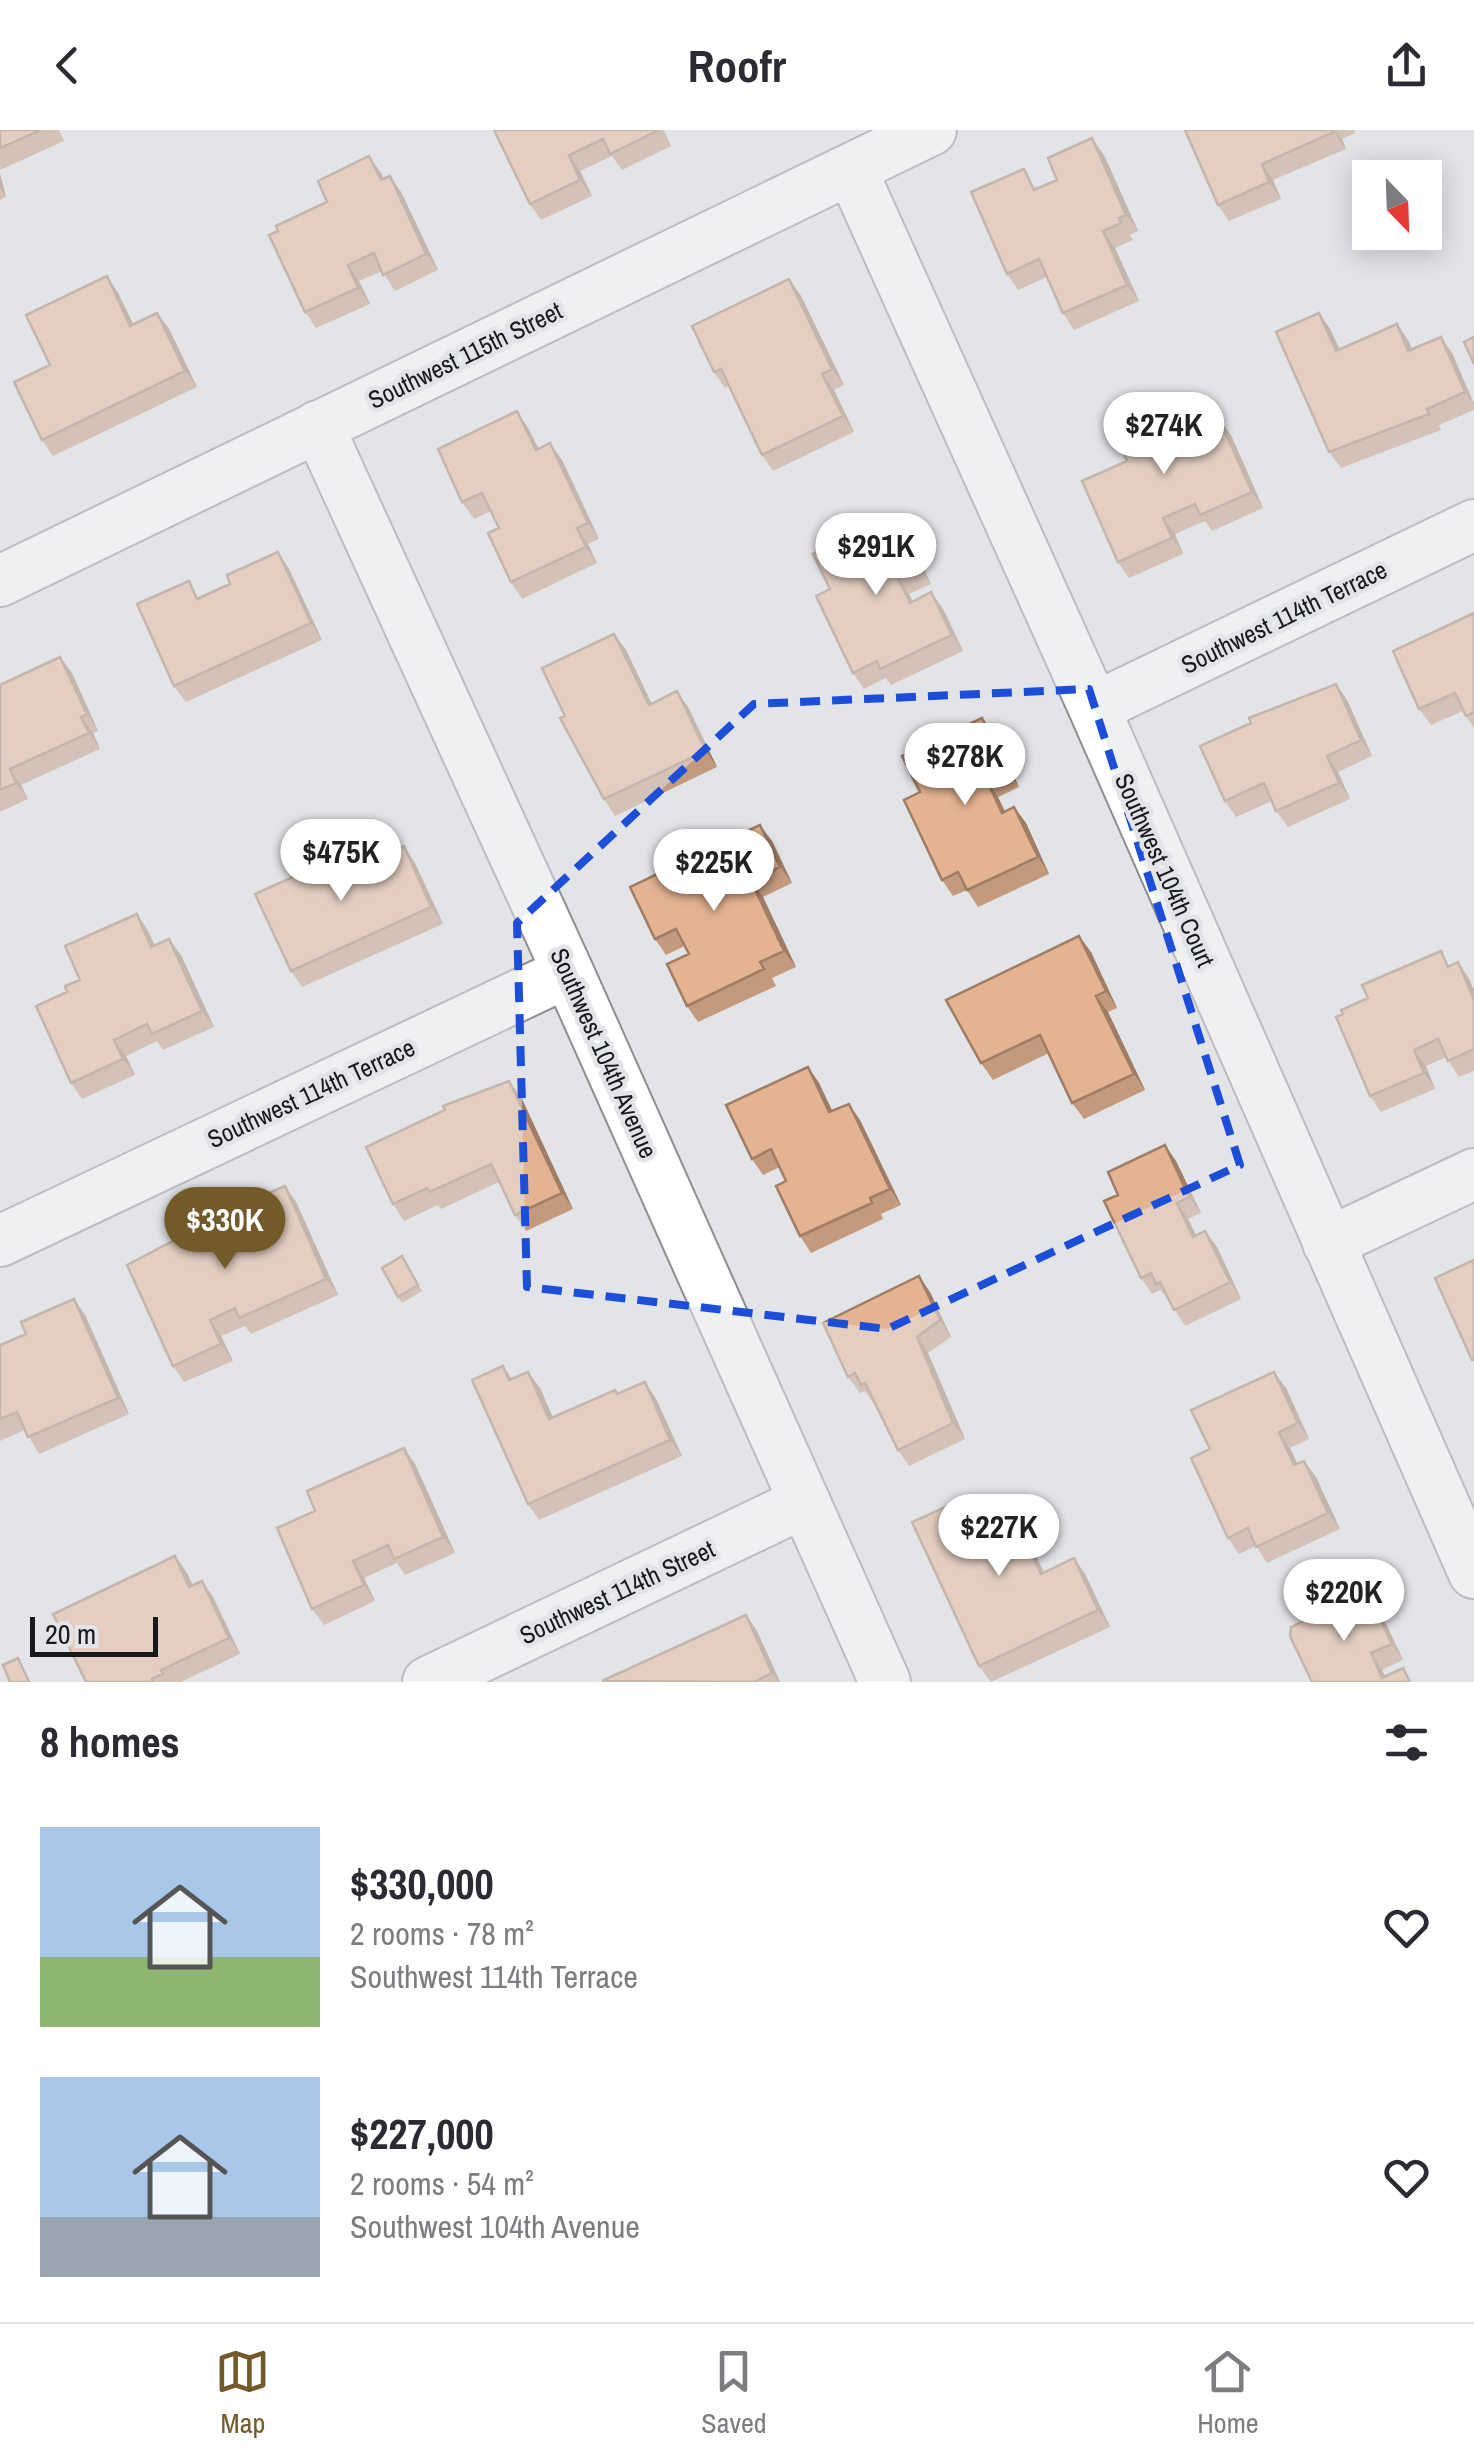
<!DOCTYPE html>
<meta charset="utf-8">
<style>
body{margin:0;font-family:"Archivo Narrow",sans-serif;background:#f7f7f7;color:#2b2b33;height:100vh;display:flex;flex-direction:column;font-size:38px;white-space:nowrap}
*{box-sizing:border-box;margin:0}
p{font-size:32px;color:#7c7c81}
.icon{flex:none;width:55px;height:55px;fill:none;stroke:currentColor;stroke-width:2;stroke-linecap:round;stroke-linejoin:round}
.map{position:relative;height:1552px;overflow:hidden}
.side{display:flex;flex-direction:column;background:#fff;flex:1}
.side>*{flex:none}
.needle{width:65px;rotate:157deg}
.buttons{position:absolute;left:1352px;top:30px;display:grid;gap:20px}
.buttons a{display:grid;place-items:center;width:90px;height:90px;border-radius:0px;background:#fff;box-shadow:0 5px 25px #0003;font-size:50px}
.scale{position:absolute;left:30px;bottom:25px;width:128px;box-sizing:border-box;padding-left:10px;border:5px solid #18191a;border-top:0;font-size:28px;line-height:35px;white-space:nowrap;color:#18191a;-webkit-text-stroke:8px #e2e4e7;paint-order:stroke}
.price{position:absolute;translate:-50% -85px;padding:0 22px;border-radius:35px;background:#fff;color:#222;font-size:32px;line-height:65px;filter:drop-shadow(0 2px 5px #0008)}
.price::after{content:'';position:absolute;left:50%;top:60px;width:30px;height:22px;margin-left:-15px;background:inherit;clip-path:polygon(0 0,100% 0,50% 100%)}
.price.selected{background:#725a2a;color:#fff}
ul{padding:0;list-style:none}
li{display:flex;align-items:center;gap:30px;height:250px;padding:0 40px}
li span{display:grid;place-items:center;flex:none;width:280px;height:200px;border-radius:0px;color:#555}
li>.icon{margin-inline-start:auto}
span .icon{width:120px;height:120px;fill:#fffc;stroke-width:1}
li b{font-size:42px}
h2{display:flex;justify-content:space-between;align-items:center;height:120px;padding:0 40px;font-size:42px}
header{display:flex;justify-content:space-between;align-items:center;height:130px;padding:0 40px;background:#fff;font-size:45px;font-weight:800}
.tabs{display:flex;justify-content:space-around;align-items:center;height:140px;border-top:2px solid #e1e1e2;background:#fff;font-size:28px;color:#7c7c81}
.tabs a{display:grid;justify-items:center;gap:5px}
.tabs .selected{color:#725a2a}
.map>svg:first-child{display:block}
</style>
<header><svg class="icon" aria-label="back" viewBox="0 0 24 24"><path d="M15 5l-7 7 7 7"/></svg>Roofr<svg class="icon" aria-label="share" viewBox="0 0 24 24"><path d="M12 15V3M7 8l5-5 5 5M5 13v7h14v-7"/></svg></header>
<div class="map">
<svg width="1474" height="1552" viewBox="0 0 1474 1552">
<rect width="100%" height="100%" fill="#e2e4e7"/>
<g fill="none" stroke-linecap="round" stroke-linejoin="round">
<defs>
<path id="minor" d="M 851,39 L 1094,578 L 1474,1443
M 318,296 L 568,842 L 885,1552
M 0,451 L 931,0
M 1094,578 L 1474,395
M 0,1111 L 568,842
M 1328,1113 L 1474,1044
M 428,1552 L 805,1372"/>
</defs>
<use href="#minor" stroke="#8c8e91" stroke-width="54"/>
<use href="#minor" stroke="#fff" stroke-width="50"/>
</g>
<path fill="#c49a7e" d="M 0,0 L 59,0 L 64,11 L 0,40 Z
M 494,0 L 664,0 L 671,16 L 622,40 L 612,26 L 580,41 L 592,66 L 541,90 L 530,74 Z
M 1185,0 L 1354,0 L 1355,3 L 1342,9 L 1346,19 L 1273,50 L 1281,69 L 1229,91 L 1218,75 Z
M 1104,25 L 1138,101 L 1130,105 L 1133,110 L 1115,118 L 1139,171 L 1074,200 L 1063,183 L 1047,147 L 1018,160 L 1007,144 L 1036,55 L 1037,58 L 1057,50 Z
M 381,43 L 384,49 L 401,62 L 438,140 L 395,161 L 382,141 L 359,151 L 370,174 L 316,198 L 305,182 L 327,72 Z
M 0,44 L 6,67 L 0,70 Z
M 789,149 L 801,166 L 844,255 L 834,260 L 854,302 L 773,341 L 762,325 L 729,256 L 725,258 L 714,242 Z
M 118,163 L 133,194 L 157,183 L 169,199 L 197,257 L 53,326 L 42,310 L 50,235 Z
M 1319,183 L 1330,199 L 1340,219 L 1408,210 L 1412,220 L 1452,223 L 1474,273 L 1474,280 L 1439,295 L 1441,300 L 1341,338 L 1329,322 Z
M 1204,282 L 1209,294 L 1231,305 L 1263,378 L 1212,401 L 1205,391 L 1175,404 L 1183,424 L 1129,448 L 1118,432 L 1127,331 Z
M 528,298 L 539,319 L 562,330 L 599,409 L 588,414 L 597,433 L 522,469 L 511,452 L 499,398 L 491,381 L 474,389 L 462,372 Z
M 894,385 L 906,402 L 931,454 L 909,464 L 913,472 L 943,479 L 963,521 L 891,555 L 886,548 L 864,559 L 853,543 L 830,459 Z
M 278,422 L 289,439 L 322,510 L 186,572 L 174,556 L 201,467 L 230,454 Z
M 1474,483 L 1474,598 L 1463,581 L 1431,595 L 1419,579 Z
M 626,520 L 651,573 L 688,577 L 717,637 L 615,686 L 604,669 L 565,586 Z
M 72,543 L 98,601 L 93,603 L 100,619 L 21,655 L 28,669 L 0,682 L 0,555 Z
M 1336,554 L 1347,570 L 1372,626 L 1338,642 L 1350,669 L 1288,697 L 1276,681 L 1272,671 L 1236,687 L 1225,671 Z
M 982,588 L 994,604 L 1019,657 L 998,667 L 1005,681 L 1014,677 L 1026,693 L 1049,744 L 978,777 L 967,760 L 953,766 L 942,750 L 920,662 Z
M 772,711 L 792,753 L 763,767 L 796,837 L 772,848 L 776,856 L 698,892 L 687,876 L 689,824 L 685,816 L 666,825 L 655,809 Z
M 353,720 L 364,735 L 415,733 L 443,794 L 302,857 L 291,841 Z
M 137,784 L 148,801 L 155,816 L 181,825 L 214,897 L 163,920 L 157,911 L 126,926 L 135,945 L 82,969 L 71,953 L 67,862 L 80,850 Z
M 1091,822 L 1117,878 L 1108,882 L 1145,960 L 1084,989 L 1072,973 L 1049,923 L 993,950 L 981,933 Z
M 1458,832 L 1469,849 L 1474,860 L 1474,941 L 1459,947 L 1446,927 L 1426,936 L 1435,959 L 1381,982 L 1370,966 L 1343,884 Z
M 808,937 L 819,953 L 832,981 L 860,990 L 901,1075 L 881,1084 L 883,1089 L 811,1123 L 800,1106 L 786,1051 L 780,1037 L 763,1045 L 752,1029 Z
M 521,967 L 573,1079 L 526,1101 L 515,1085 L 499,1052 L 441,1079 L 438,1075 L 404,1091 L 393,1074 Z
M 1176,1031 L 1201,1083 L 1188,1089 L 1196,1106 L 1205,1101 L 1217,1117 L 1241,1169 L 1185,1196 L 1169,1170 L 1160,1160 L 1152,1164 L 1141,1148 L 1118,1065 Z
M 285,1056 L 296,1072 L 338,1165 L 251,1204 L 245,1196 L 221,1206 L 233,1231 L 184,1252 L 173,1236 L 207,1093 L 227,1072 L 238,1088 L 246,1106 L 254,1103 Z
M 402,1126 L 422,1161 L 402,1173 L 398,1167 Z
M 930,1162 L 951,1207 L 928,1223 L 965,1309 L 909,1336 L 898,1320 L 874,1271 L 872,1271 L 865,1261 L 860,1263 L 848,1247 Z
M 85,1185 L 129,1284 L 39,1324 L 25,1300 L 0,1311 L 0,1215 Z
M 503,1236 L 512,1248 L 540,1258 L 553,1288 L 645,1252 L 656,1269 L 682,1326 L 539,1390 L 528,1374 Z
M 1286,1258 L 1309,1309 L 1290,1318 L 1297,1334 L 1316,1347 L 1340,1399 L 1267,1433 L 1256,1416 L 1239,1424 L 1228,1408 L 1210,1319 Z
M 404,1318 L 415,1334 L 455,1423 L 405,1445 L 397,1433 L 364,1448 L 375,1471 L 324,1495 L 312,1479 L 315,1381 Z
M 970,1366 L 978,1378 L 1004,1366 L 1015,1382 L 1044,1442 L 1085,1444 L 1110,1497 L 991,1552 L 979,1536 Z
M 175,1426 L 187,1443 L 192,1455 L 202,1451 L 213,1467 L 240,1524 L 181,1552 L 86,1552 Z
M 1367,1461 L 1378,1477 L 1403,1530 L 1382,1540 L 1385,1546 L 1312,1552 Z
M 746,1485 L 757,1501 L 780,1552 L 603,1552 Z"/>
<path fill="#a07d66" d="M 1333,0 L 1335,0 L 1342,9 L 1346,19 Z
M 1092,8 L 1104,25 L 1138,101 L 1126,85 Z
M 569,25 L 580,41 L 592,66 L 580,50 Z
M 369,26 L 381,43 L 392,66 L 381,50 Z
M 1262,34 L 1273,50 L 1281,69 L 1269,52 Z
M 0,44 L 6,67 L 0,58 Z
M 390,46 L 401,62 L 438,140 L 426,124 Z
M 1103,101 L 1115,118 L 1139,171 L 1127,155 Z
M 348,135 L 359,151 L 370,174 L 358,158 Z
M 107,146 L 118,163 L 142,212 L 130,196 Z
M 789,149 L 801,166 L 844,255 L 832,239 Z
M 157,183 L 169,199 L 197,257 L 185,241 Z
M 1319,183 L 1330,199 L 1347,237 L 1336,221 Z
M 1397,194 L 1408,210 L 1420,238 L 1408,221 Z
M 1441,207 L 1452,223 L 1474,275 L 1465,262 Z
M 822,244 L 834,260 L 854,302 L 843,286 Z
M 1192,266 L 1204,282 L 1217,312 L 1206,296 Z
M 517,281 L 528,298 L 547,337 L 536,320 Z
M 1219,289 L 1231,305 L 1263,378 L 1252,362 Z
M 550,313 L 562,330 L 599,409 L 588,393 Z
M 894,385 L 906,402 L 931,454 L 919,437 Z
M 1163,388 L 1175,404 L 1183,424 L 1172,408 Z
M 577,398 L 588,414 L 597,433 L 586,417 Z
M 278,422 L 289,439 L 322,510 L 311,493 Z
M 898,448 L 909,464 L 921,489 L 910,473 Z
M 931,462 L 943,479 L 963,521 L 952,505 Z
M 614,504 L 626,520 L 660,591 L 649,575 Z
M 60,527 L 72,543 L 98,601 L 87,584 Z
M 1336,554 L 1347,570 L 1372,626 L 1361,610 Z
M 677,561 L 688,577 L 717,637 L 706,621 Z
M 81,587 L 93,603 L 100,619 L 89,603 Z
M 982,588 L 994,604 L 1019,657 L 1008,640 Z
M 1327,626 L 1338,642 L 1350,669 L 1339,653 Z
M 10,639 L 21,655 L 28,669 L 16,653 Z
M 987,651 L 998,667 L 1013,699 L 1002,683 Z
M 1014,677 L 1026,693 L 1049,744 L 1038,727 Z
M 760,695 L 772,711 L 792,753 L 780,737 Z
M 404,716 L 415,733 L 443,794 L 431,777 Z
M 751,751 L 763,767 L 796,837 L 784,821 Z
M 137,784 L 148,801 L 163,834 L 151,817 Z
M 1079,806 L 1091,822 L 1117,878 L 1106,861 Z
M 169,809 L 181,825 L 214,897 L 202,881 Z
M 1458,832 L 1469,849 L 1474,860 L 1474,870 Z
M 1096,866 L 1108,882 L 1145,960 L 1134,944 Z
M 114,910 L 126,926 L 135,945 L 123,929 Z
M 1414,920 L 1426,936 L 1435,959 L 1424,943 Z
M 808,937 L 819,953 L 841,999 L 829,982 Z
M 509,951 L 521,967 L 573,1079 L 562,1063 Z
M 849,974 L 860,990 L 901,1075 L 890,1059 Z
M 1165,1015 L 1176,1031 L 1201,1083 L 1189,1067 Z
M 285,1056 L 296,1072 L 338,1165 L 326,1149 Z
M 227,1072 L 238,1088 L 254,1124 L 242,1108 Z
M 1177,1073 L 1188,1089 L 1205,1123 L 1193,1107 Z
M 1205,1101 L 1217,1117 L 1241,1169 L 1230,1152 Z
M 919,1146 L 930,1162 L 951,1207 L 940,1190 Z
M 74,1169 L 85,1185 L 129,1284 L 118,1268 Z
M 210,1190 L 221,1206 L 233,1231 L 221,1214 Z
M 917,1207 L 928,1223 L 965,1309 L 953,1293 Z
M 528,1242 L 540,1258 L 561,1306 L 549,1289 Z
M 1274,1242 L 1286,1258 L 1309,1309 L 1298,1293 Z
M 645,1252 L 656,1269 L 682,1326 L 670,1310 Z
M 1279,1302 L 1290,1318 L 1306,1352 L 1294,1335 Z
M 404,1318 L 415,1334 L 455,1423 L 443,1407 Z
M 1304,1331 L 1316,1347 L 1340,1399 L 1328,1383 Z
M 1004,1366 L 1015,1382 L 1052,1460 L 1041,1444 Z
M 175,1426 L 187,1443 L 201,1473 L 189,1457 Z
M 1074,1428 L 1085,1444 L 1110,1497 L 1098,1480 Z
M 353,1431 L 364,1448 L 375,1471 L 364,1455 Z
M 202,1451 L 213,1467 L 240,1524 L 229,1508 Z
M 1367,1461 L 1378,1477 L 1403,1530 L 1392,1514 Z
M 746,1485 L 757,1501 L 780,1552 L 779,1552 L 772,1543 Z
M 1371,1523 L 1382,1540 L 1388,1552 L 1382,1548 Z"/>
<path fill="#e4b392" stroke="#a07d66" stroke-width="2.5" d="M 0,0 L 41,0 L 0,18 Z
M 494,0 L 659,0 L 610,24 L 603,9 L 569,25 L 580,50 L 530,74 Z
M 1185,0 L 1333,0 L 1334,2 L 1262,34 L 1269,52 L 1218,75 Z
M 1092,8 L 1126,85 L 1119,88 L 1121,93 L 1103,101 L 1127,155 L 1063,183 L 1039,129 L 1007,144 L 971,62 L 1024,39 L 1034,60 L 1057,50 L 1048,28 Z
M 369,26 L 381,50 L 390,46 L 426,124 L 383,145 L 374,123 L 348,135 L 358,158 L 305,182 L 269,105 L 278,101 L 276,96 L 327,72 L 318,51 Z
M 107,146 L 130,196 L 157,183 L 185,241 L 42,310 L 14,252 L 50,235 L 26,185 Z
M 789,149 L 832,239 L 822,244 L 843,286 L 762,325 L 721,239 L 714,242 L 692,196 Z
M 1319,183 L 1336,221 L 1397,194 L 1408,221 L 1441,207 L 1465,262 L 1427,279 L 1429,284 L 1329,322 L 1276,202 Z
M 1474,207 L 1474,234 L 1464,212 Z
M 1192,266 L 1206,296 L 1219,289 L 1252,362 L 1200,385 L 1195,374 L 1163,388 L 1172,408 L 1118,432 L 1082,351 L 1127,331 L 1114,301 Z
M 517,281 L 536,320 L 550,313 L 588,393 L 577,398 L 586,417 L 511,452 L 488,403 L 499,398 L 482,363 L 462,372 L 438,319 Z
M 894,385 L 919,437 L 898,448 L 910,473 L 931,462 L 952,505 L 880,539 L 877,531 L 853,543 L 816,466 L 830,459 L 813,424 Z
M 278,422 L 311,493 L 174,556 L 137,474 L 189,451 L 197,469 L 230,454 L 227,445 Z
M 1474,483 L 1474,582 L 1466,586 L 1455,563 L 1419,579 L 1393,521 Z
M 614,504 L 649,575 L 677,561 L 706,621 L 604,669 L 560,588 L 565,586 L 542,538 Z
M 60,527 L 87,584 L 81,587 L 89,603 L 10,639 L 16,653 L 0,660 L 0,555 Z
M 1336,554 L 1361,610 L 1327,626 L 1339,653 L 1276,681 L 1264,653 L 1225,671 L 1200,616 L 1251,593 L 1249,588 Z
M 982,588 L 1008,640 L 987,651 L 1002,683 L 1014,677 L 1038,727 L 967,760 L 958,742 L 942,750 L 904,670 L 920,662 L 902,626 Z
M 760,695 L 780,737 L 751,751 L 784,821 L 760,832 L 764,839 L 687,876 L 667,834 L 689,824 L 676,799 L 655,809 L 630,757 Z
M 404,716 L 431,777 L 291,841 L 255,764 L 353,720 L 361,736 Z
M 137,784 L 151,817 L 169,809 L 202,881 L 152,904 L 147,894 L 114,910 L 123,929 L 71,953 L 36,876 L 67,862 L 65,856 L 80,850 L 65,816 Z
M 1079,806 L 1106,861 L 1096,866 L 1134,944 L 1072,973 L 1040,905 L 981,933 L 946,870 Z
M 1441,821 L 1448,837 L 1458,832 L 1474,870 L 1474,919 L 1448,931 L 1438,909 L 1414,920 L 1424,943 L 1370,966 L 1336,887 L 1343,884 L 1341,880 L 1368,868 L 1362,855 Z
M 808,937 L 829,982 L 849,974 L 890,1059 L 870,1068 L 872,1073 L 800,1106 L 776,1056 L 786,1051 L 771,1019 L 752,1029 L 726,975 Z
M 509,951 L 562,1063 L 515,1085 L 491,1034 L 430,1062 L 427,1058 L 393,1074 L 366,1017 L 445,980 L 443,976 Z
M 1165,1015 L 1189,1067 L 1177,1073 L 1193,1107 L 1205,1101 L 1230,1152 L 1174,1180 L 1160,1152 L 1156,1154 L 1151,1143 L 1141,1148 L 1104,1071 L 1118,1065 L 1108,1042 Z
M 285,1056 L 326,1149 L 239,1188 L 235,1178 L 210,1190 L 221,1214 L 173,1236 L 127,1135 L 207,1093 L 202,1083 L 227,1072 L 242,1108 L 254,1103 L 242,1075 Z
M 402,1126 L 418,1155 L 398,1167 L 382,1138 Z
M 1474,1130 L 1474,1230 L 1472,1230 L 1435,1148 Z
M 919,1146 L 940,1190 L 917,1207 L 953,1293 L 898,1320 L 865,1253 L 861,1255 L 855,1243 L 848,1247 L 823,1193 Z
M 74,1169 L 118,1268 L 28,1307 L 17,1282 L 0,1289 L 0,1215 L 26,1204 L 21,1192 Z
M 503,1236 L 509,1250 L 528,1242 L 549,1289 L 615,1260 L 617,1264 L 645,1252 L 670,1310 L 528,1374 L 472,1250 Z
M 1274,1242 L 1298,1293 L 1279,1302 L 1294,1335 L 1304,1331 L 1328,1383 L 1256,1417 L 1248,1398 L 1228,1408 L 1191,1328 L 1210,1319 L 1191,1280 Z
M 404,1318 L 443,1407 L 394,1429 L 388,1415 L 353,1431 L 364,1455 L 312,1479 L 277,1398 L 315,1381 L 307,1361 Z
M 970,1366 L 976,1379 L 1004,1366 L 1041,1444 L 1074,1428 L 1098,1480 L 979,1536 L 912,1392 Z
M 175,1426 L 189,1457 L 202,1451 L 229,1508 L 161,1540 L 163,1544 L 152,1549 L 153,1552 L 86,1552 L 53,1484 Z
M 1367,1461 L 1392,1514 L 1371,1523 L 1382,1548 L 1403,1538 L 1410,1552 L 1312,1552 L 1290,1506 L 1291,1497 Z
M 746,1485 L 772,1543 L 754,1552 L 602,1551 Z
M 18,1528 L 29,1552 L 10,1552 L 3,1535 Z"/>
<path d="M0 0H1474V1552H0ZM 1089,559 L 1240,1035 L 887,1199 L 527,1157 L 517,793 L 754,574 Z" fill="#e2e4e7" fill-opacity=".55" fill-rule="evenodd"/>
<path fill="none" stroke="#1d4ed8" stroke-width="8" stroke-dasharray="20 12" stroke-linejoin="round" d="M 1089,559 L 1240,1035 L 887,1199 L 527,1157 L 517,793 L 754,574 Z"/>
<g text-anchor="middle" stroke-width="9" stroke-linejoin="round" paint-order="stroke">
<g font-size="25" fill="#18191a" stroke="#e2e4e7">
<text transform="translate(465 225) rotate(-26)" y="9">Southwest 115th Street</text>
<text transform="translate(1284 487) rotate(-26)" y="9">Southwest 114th Terrace</text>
<text transform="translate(1165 740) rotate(66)" y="9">Southwest 104th Court</text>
<text transform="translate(604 923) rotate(66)" y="9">Southwest 104th Avenue</text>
<text transform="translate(311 963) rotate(-25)" y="9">Southwest 114th Terrace</text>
<text transform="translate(617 1462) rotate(-25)" y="9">Southwest 114th Street</text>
</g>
</g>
</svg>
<div class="buttons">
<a><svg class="needle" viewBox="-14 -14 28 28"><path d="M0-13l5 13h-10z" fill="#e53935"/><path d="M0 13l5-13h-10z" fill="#7c7c81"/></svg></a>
</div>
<div class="scale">20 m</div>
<b class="price" style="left:1164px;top:347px">$274K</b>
<b class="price" style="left:876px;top:468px">$291K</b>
<b class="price" style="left:965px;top:678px">$278K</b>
<b class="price" style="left:341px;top:774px">$475K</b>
<b class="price" style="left:714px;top:784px">$225K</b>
<b class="price selected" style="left:225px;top:1142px">$330K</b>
<b class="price" style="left:999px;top:1449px">$227K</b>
<b class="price" style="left:1344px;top:1514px">$220K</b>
</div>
<section class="side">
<h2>8 homes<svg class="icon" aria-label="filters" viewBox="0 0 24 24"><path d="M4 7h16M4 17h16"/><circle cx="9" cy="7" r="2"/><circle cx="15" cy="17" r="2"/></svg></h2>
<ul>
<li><span style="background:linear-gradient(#a9c7e8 65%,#8fb573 0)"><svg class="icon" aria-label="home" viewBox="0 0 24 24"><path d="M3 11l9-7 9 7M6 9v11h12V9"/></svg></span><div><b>$330,000</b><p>2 rooms · 78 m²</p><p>Southwest 114th Terrace</p></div><svg class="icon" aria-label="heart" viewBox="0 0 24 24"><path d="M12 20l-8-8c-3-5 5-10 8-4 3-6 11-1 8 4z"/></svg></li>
<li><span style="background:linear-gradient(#a9c7e8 70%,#9aa5b1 0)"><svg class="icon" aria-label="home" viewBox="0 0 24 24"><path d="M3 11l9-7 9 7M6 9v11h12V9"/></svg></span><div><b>$227,000</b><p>2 rooms · 54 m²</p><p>Southwest 104th Avenue</p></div><svg class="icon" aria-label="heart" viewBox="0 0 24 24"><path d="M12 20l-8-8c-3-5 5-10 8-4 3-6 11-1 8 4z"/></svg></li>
</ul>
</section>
<nav class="tabs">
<a class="selected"><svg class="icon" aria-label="map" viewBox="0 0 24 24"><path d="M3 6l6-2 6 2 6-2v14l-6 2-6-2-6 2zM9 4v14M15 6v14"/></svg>Map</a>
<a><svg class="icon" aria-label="saved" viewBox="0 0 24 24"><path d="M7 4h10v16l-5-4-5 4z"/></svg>Saved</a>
<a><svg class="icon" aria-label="home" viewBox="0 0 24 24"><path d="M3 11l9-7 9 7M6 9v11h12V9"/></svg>Home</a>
</nav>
